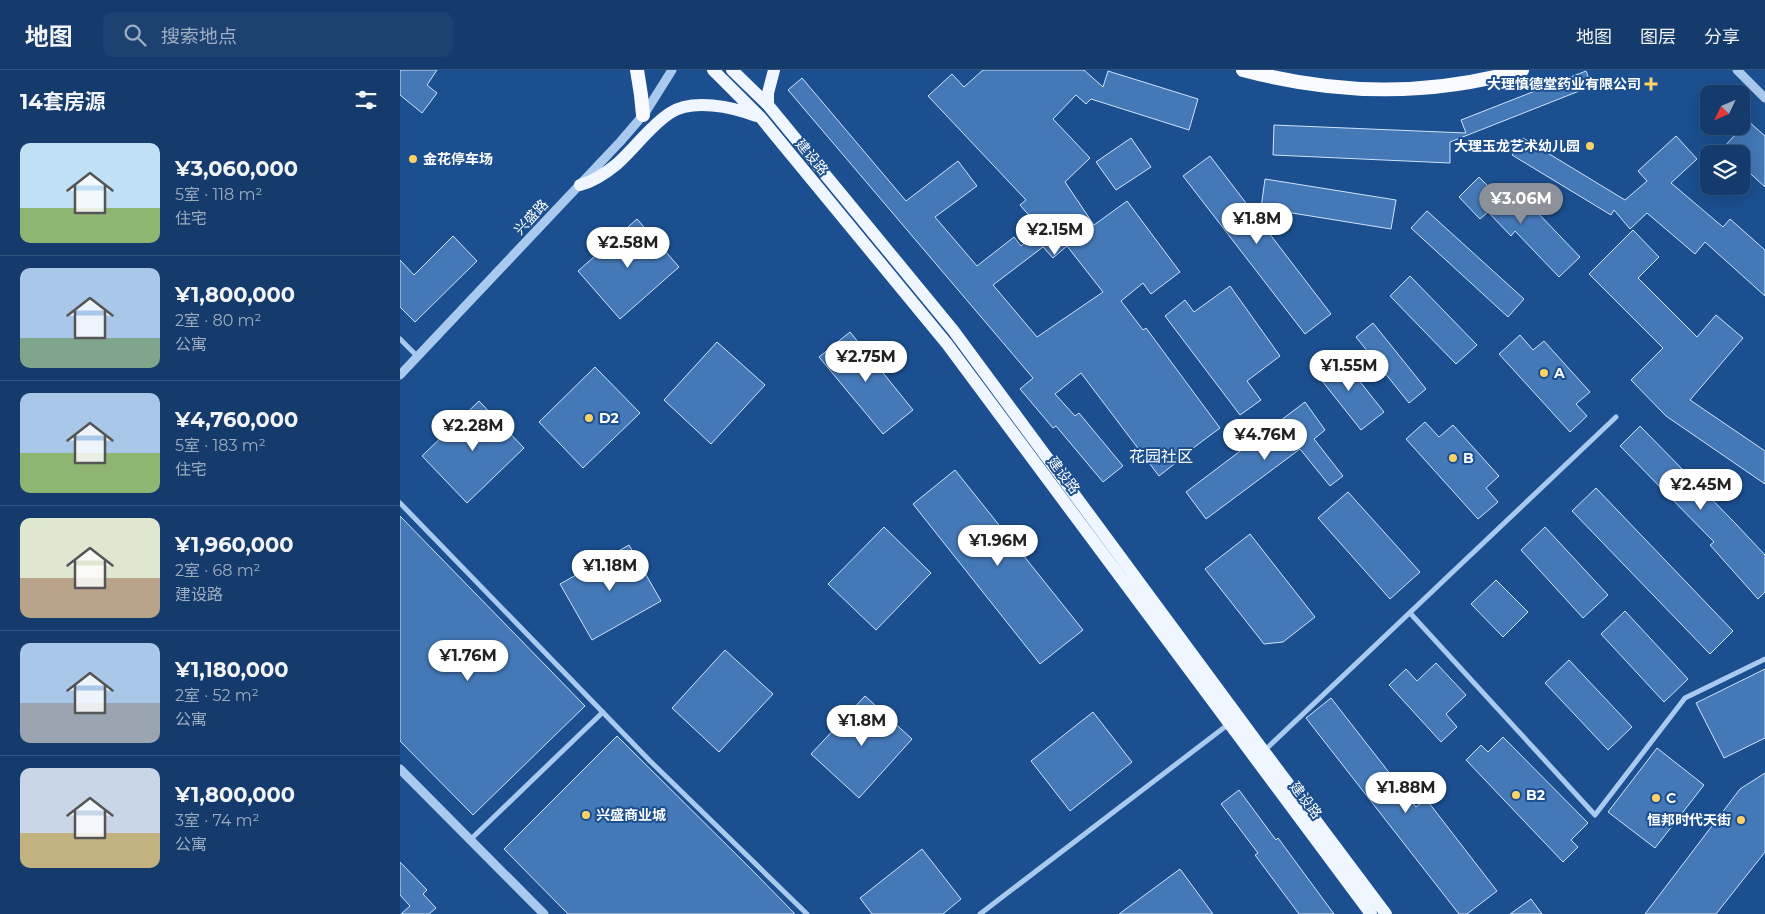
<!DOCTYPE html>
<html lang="zh">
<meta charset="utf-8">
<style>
body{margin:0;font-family:Montserrat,"Noto Sans SC",sans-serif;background:#1d4271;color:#f1f3f6;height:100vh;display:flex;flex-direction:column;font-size:19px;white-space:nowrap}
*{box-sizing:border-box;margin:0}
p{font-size:16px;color:#9dadc1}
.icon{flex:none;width:28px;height:28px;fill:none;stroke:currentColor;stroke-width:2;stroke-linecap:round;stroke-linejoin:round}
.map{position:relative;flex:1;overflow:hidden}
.details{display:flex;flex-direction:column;background:#143b6b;width:400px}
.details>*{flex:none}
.needle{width:32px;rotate:226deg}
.tools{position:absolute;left:1300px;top:15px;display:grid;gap:10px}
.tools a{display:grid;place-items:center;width:50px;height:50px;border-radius:10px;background:#143b6b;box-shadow:0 5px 20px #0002,0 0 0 1px #33557e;font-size:25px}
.price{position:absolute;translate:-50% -42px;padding:0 11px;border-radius:18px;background:#fff;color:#222;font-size:16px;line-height:32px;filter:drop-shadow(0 1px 2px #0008)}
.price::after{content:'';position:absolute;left:50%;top:30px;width:15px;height:11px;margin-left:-8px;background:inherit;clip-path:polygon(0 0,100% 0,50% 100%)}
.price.selected{background:#8c9099;color:#fff}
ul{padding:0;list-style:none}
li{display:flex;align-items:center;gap:15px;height:125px;padding:0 20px}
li+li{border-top:1px solid #33557e}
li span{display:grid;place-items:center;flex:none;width:140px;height:100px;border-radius:10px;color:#555}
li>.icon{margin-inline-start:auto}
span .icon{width:60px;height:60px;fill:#fffc;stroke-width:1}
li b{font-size:21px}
h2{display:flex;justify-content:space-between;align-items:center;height:60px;padding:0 20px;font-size:21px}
header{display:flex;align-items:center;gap:30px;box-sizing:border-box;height:70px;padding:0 25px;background:#143b6b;border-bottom:1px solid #33557e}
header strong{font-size:24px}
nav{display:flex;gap:28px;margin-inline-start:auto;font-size:18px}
.search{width:350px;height:45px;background:#1d4271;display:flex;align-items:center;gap:12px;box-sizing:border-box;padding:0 18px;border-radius:10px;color:#9dadc1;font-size:19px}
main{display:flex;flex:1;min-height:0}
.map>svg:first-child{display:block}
</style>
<header>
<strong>地图</strong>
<div class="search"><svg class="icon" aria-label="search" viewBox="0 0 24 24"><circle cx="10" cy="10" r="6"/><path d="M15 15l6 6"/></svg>搜索地点</div>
<nav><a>地图</a><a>图层</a><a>分享</a></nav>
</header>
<main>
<section class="details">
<h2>14套房源<svg class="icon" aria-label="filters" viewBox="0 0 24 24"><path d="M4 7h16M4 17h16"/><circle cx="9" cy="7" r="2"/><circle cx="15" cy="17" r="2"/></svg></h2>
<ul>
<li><span style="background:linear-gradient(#bfe0f5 65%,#8fb573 0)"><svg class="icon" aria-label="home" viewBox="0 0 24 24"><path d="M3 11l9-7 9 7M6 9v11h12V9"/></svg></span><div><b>¥3,060,000</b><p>5室 · 118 m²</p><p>住宅</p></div></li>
<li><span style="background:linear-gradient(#a9c7e8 70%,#7fa58c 0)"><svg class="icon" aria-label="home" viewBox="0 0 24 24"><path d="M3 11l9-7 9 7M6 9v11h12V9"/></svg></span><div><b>¥1,800,000</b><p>2室 · 80 m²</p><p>公寓</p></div></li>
<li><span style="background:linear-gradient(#a9c7e8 60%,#8fb573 0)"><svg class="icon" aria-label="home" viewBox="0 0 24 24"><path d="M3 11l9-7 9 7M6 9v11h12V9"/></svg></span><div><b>¥4,760,000</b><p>5室 · 183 m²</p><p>住宅</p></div></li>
<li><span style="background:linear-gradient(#dfe7d0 60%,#b9a48a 0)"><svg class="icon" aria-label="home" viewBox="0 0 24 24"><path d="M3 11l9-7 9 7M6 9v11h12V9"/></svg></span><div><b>¥1,960,000</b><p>2室 · 68 m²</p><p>建设路</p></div></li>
<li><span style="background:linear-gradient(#a9c7e8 60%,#9aa5b1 0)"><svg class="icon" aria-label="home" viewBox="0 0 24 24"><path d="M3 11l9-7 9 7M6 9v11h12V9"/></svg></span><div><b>¥1,180,000</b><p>2室 · 52 m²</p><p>公寓</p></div></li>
<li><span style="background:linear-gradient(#c9d6e8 65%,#c2b280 0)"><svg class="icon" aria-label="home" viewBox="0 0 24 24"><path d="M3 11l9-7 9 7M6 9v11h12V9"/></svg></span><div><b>¥1,800,000</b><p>3室 · 74 m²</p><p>公寓</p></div></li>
</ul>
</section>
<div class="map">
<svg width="1365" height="844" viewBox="0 0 1365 844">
<rect width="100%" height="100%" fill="#1b4f8f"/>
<path fill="#4478b7" stroke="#cfe3fa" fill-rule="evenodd" d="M 0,0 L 37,0 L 27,15 L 37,23 L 22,43 L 0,25 Z
M 583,0 L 684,0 L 703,17 L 708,1 L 798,29 L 789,60 L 691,29 L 686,34 L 676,25 L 653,49 L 690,88 L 665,112 L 694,155 L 727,131 L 780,202 L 751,224 L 743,213 L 721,231 L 743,260 L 746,258 L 820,358 L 781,387 L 782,388 L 759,406 L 681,303 L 655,324 L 675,346 L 679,343 L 723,396 L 703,412 L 656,356 L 653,358 L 620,319 L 633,308 L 388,20 L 402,8 L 506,131 L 558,91 L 577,116 L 535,147 L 577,196 L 614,167 L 621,176 L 641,159 L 620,135 L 626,130 L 528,26 L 552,4 L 564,17 ZM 667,176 L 703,222 L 637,267 L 593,215 L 643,177 L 653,188 Z
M 1186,1 L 1192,16 L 1050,72 L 1050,93 L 873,85 L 874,55 L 1066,63 L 1061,50 Z
M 1348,51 L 1365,66 L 1365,117 L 1341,95 L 1341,84 L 1330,84 L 1323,78 Z
M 1276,66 L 1297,89 L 1271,113 L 1323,157 L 1330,149 L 1365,180 L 1365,226 L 1305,172 L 1295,184 L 1247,143 L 1230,159 L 1214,140 L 1211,145 L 1112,85 L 1123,68 L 1225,130 L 1247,111 L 1238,101 Z
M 731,68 L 751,97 L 716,120 L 696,92 Z
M 810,86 L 931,244 L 905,264 L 783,106 Z
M 1079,107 L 1101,129 L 1109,122 L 1132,145 L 1136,141 L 1180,187 L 1159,207 L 1115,161 L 1111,166 L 1088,142 L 1080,149 L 1059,127 Z
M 865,109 L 996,130 L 991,159 L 861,138 Z
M 1027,141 L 1124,229 L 1108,247 L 1011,158 Z
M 237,149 L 279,197 L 220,249 L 178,201 Z
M 1233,160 L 1259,187 L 1238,208 L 1297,267 L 1316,245 L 1343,268 L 1290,330 L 1365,381 L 1365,414 L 1266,346 L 1231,310 L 1263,278 L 1189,204 Z
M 53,166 L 77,191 L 15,252 L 0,237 L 0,190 L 14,205 Z
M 1010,206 L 1077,275 L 1056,294 L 990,226 Z
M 830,216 L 880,286 L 847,311 L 861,330 L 840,345 L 765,246 L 785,230 L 794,242 Z
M 973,253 L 1026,319 L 1009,333 L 956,267 Z
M 450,262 L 513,340 L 483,364 L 419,287 Z
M 1120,265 L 1133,280 L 1144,271 L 1190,322 L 1176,334 L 1187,346 L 1170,362 L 1099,284 Z
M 317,272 L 365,315 L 311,374 L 264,330 Z
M 938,284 L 984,342 L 961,360 L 915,302 Z
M 195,297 L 240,343 L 183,398 L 139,352 Z
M 79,331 L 124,378 L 67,433 L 22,386 Z
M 905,332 L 925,360 L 914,369 L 943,406 L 930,416 L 900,379 L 806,449 L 786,422 Z
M 1025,352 L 1039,367 L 1053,355 L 1099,406 L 1086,418 L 1098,432 L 1078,449 L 1006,369 Z
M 1240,356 L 1335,453 L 1365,485 L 1365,522 L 1358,529 L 1310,475 L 1314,472 L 1220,376 Z
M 555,400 L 683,560 L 640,594 L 513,434 Z
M 1196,418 L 1333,561 L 1310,584 L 1172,441 Z
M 948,422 L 1020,502 L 990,529 L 918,448 Z
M 0,446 L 185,636 L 73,745 L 0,671 Z
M 484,457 L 531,503 L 476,560 L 428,514 Z
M 1145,457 L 1208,525 L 1183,548 L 1121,480 Z
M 850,464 L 915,547 L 883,572 L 864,574 L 805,499 Z
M 229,475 L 261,531 L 192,570 L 160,514 Z
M 1096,510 L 1128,542 L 1103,567 L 1071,534 Z
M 1225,541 L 1288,609 L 1264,632 L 1201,564 Z
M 325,580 L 373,624 L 319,682 L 272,638 Z
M 1169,590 L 1232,657 L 1208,680 L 1145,613 Z
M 1036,593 L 1066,625 L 1046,644 L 1057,657 L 1041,672 L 989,615 L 1006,599 L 1017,611 Z
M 1365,599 L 1365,668 L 1324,688 L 1296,633 Z
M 465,626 L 512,669 L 459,728 L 411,684 Z
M 931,628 L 1016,737 L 1026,729 L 1097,821 L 1067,844 L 1059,844 L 906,648 Z
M 693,642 L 732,692 L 670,741 L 631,691 Z
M 217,666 L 354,802 L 395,844 L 168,844 L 104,779 Z
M 1103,667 L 1188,753 L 1171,770 L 1178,777 L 1163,792 L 1066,690 L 1081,675 L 1088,682 Z
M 1257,678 L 1304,715 L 1255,778 L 1208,742 Z
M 1365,703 L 1365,782 L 1316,844 L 1245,844 L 1340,719 Z
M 839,720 L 876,770 L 878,768 L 934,844 L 899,844 L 855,785 L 858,783 L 821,734 Z
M 522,779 L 561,829 L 543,844 L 472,844 L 460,828 Z
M 0,792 L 27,820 L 23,824 L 36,838 L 29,844 L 1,844 L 10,836 L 0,825 Z
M 780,799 L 813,844 L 719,844 Z
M 1131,829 L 1142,844 L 1110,844 Z"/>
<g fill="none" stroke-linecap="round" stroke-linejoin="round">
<path stroke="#a9c9ee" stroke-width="5" d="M 0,269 L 18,287
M 0,433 L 250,691 L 407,844
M 1010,543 L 1195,745 L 1285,628 L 1365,589
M 864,681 L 1216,347
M 70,770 L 203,642
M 580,844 L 830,653"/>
<path stroke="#a9c9ee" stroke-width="9" d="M 1337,0 L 1365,28
M 0,305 L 220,72 L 245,43 L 272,0
M 0,699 L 144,844"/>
<path stroke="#f0f6ff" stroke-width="12" d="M 313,0 L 361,48 L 547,274 L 971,844
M 332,0 L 368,35 L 553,260 L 860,676 L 986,844
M 368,35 L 368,23 L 374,0
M 180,115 C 195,111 206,103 217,94 C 235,78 250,56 270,43 C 292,28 333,37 356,46"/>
<path stroke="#f8faff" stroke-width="14" d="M 237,0 L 241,25 L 243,45
M 843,0 C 937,25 1028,27 1122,0"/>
</g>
<g fill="#ffd166" stroke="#1b4f8f" stroke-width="2">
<path d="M1248.5 6.5h5v5h5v5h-5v5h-5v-5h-5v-5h5z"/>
<circle cx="1190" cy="76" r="5"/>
<circle cx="13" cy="89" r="5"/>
<circle cx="1144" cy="303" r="5"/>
<circle cx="189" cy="348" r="5"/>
<circle cx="1053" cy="388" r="5"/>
<circle cx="1116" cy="725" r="5"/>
<circle cx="1256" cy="728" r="5"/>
<circle cx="186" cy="745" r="5"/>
<circle cx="1341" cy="750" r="5"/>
</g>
<g text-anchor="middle" stroke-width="4" stroke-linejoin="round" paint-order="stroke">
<g font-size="14" font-weight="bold" fill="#fff" stroke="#1b4f8f" text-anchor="start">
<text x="1241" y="19" text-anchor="end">大理慎德堂药业有限公司</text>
<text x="1180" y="81" text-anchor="end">大理玉龙艺术幼儿园</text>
<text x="23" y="94">金花停车场</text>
<text x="1154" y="308">A</text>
<text x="199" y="353">D2</text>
<text x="1063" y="393">B</text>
<text x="1126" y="730">B2</text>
<text x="1266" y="733">C</text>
<text x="196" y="750">兴盛商业城</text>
<text x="1331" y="755" text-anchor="end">恒邦时代天街</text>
</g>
<g font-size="14" fill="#fff" stroke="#1b4f8f">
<text transform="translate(412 87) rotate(50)" y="5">建设路</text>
<text transform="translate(131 147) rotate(-47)" y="5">兴盛路</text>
<text transform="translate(664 405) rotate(53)" y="5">建设路</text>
<text transform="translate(906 730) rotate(53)" y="5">建设路</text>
</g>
<g font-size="16" fill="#fff" stroke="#1b4f8f">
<text x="761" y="392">花园社区</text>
</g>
</g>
</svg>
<div class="tools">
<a><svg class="needle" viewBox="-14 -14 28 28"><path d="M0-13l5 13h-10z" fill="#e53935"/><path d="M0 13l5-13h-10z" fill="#9dadc1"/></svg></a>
<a><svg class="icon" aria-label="layers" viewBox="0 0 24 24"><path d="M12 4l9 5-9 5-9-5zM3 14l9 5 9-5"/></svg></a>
</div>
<b class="price selected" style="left:1121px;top:155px">¥3.06M</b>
<b class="price" style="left:857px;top:175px">¥1.8M</b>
<b class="price" style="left:655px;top:186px">¥2.15M</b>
<b class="price" style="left:228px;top:199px">¥2.58M</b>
<b class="price" style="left:466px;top:313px">¥2.75M</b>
<b class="price" style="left:949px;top:322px">¥1.55M</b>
<b class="price" style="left:73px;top:382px">¥2.28M</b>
<b class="price" style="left:865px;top:391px">¥4.76M</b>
<b class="price" style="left:1301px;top:441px">¥2.45M</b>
<b class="price" style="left:598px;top:497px">¥1.96M</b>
<b class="price" style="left:210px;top:522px">¥1.18M</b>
<b class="price" style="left:68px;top:612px">¥1.76M</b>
<b class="price" style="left:462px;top:677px">¥1.8M</b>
<b class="price" style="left:1006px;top:744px">¥1.88M</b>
</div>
</main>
